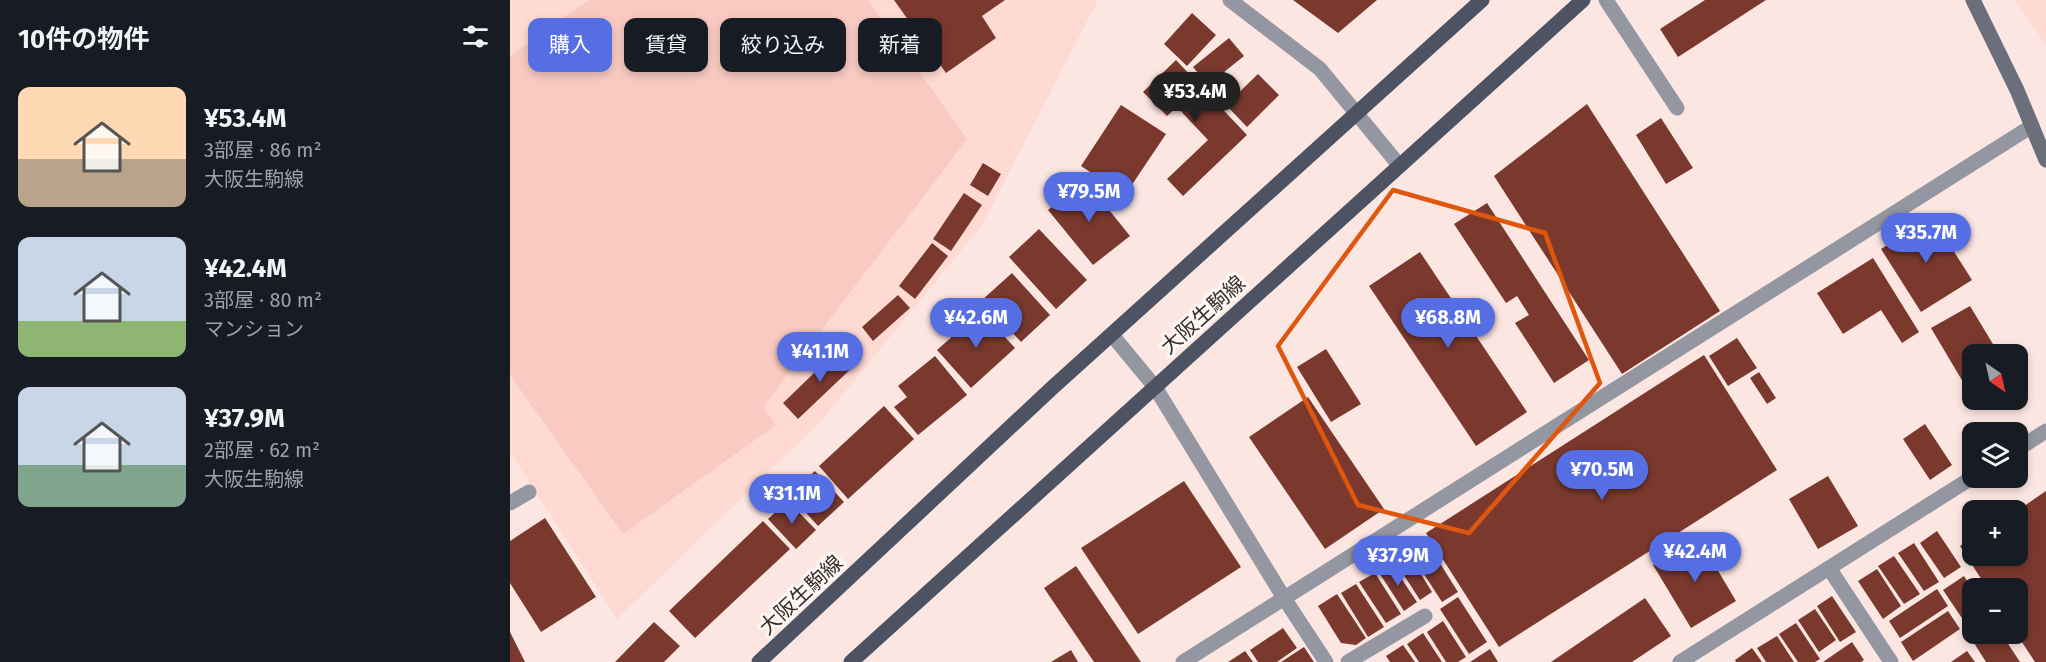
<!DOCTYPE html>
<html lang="ja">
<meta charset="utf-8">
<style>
body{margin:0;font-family:"Fira Sans","Noto Sans JP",sans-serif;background:#20242c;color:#f1f3f6;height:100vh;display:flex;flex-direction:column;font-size:22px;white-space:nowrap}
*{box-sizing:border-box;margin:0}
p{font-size:20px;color:#9ea1a6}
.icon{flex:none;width:33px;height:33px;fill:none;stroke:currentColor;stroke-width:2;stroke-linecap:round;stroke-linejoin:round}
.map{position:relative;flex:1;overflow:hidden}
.panel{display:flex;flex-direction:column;background:#171b24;width:510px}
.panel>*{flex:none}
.top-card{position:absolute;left:18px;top:18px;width:570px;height:54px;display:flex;gap:12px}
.needle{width:39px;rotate:146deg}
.tools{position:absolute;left:1452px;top:344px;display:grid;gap:12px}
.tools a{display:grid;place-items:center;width:66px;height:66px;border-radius:12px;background:#171b24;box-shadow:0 3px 9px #0003;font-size:30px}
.price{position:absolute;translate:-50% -51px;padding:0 14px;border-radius:21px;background:#566ee4;color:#fff;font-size:20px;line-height:39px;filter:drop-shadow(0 2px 3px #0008)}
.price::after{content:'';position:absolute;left:50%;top:36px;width:18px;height:14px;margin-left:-9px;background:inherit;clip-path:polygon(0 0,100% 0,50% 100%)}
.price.selected{background:#222;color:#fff}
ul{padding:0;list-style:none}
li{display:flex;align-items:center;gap:18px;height:150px;padding:0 18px}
li span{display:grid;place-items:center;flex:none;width:168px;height:120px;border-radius:12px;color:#555}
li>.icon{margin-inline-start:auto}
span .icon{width:72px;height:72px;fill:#fffc;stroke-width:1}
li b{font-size:26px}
h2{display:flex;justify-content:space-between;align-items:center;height:72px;padding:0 18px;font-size:26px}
.chip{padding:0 21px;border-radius:12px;background:#171b24;box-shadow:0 3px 9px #0003;font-size:21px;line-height:54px}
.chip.selected{background:#566ee4;color:#fff}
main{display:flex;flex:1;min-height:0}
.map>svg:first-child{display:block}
</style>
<main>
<section class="panel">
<h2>10件の物件<svg class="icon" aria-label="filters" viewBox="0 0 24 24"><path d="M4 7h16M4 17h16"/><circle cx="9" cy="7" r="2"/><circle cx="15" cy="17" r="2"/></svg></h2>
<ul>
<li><span style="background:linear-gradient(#ffd9b3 60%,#b9a48a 0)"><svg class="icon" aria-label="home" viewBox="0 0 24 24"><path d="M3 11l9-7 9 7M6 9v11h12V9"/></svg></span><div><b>¥53.4M</b><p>3部屋 · 86 m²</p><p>大阪生駒線</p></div></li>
<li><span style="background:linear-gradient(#c9d6e8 70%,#8fb573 0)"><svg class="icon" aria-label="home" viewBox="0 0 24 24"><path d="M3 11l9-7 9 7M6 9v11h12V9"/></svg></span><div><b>¥42.4M</b><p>3部屋 · 80 m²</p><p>マンション</p></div></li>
<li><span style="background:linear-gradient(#c9d6e8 65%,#7fa58c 0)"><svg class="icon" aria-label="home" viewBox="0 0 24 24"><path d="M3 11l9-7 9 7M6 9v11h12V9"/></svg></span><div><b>¥37.9M</b><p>2部屋 · 62 m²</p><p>大阪生駒線</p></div></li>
</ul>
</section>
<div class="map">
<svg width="1536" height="662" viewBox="0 0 1536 662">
<rect width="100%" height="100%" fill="#fce6e2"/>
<path fill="#fedad3" d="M 0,0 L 588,0 L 472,225 L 311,421 L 107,619 L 0,452 Z
M 1505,0 L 1536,0 L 1536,45 Z"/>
<path fill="#f8cac1" d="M 79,0 L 358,0 L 457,139 L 253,407 L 266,425 L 113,534 L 0,375 L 0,56 Z"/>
<path fill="#7b392e" d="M 384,0 L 495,0 L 472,16 L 486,38 L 436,73 Z
M 783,0 L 867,0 L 828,33 Z
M 1195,0 L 1256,0 L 1168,57 L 1150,29 Z
M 682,13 L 706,35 L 677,66 L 654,44 Z
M 719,38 L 734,56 L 698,85 L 683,67 Z
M 666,60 L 737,135 L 673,196 L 657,179 L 698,140 L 667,107 L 657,116 L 633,92 Z
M 748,74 L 769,95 L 737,127 L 716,105 Z
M 1077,104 L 1210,311 L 1112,374 L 984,176 Z
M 611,105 L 656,134 L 615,195 L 571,166 Z
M 1151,118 L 1183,168 L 1156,184 L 1126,135 Z
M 473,163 L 491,174 L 478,196 L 460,185 Z
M 575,180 L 620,236 L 583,265 L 538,210 Z
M 454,193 L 472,205 L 441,251 L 423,239 Z
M 977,203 L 1079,360 L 1044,383 L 1005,323 L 1019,315 L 1007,296 L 996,303 L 944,224 Z
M 1422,217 L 1462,280 L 1411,312 L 1371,249 Z
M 529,229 L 577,280 L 546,309 L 499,257 Z
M 422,243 L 438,256 L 405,299 L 389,286 Z
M 910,252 L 1017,412 L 966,446 L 859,286 Z
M 1363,258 L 1409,332 L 1392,343 L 1371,310 L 1333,334 L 1307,293 Z
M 502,273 L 540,315 L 511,342 L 472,300 Z
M 388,295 L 400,308 L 363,341 L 352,327 Z
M 1460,306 L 1489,354 L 1462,354 L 1462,376 L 1453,382 L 1421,328 Z
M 471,311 L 505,348 L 461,388 L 427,350 Z
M 1227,338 L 1247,368 L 1218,386 L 1199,356 Z
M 331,347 L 347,363 L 288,419 L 273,403 Z
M 816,349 L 851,404 L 821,422 L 787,367 Z
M 1194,355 L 1267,470 L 989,647 L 916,533 Z
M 425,356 L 457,395 L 408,435 L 384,407 L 397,397 L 388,386 Z
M 1249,372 L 1266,398 L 1257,404 L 1240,378 Z
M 798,397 L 874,509 L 815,549 L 739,437 Z
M 374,406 L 404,439 L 338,499 L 309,466 Z
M 1415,424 L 1442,465 L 1420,480 L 1393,439 Z
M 305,471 L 334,502 L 308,526 L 279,494 Z
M 1318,476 L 1348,526 L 1308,549 L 1279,499 Z
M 674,481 L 731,567 L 628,634 L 571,548 Z
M 1536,491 L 1536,662 L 1525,662 L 1506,633 L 1508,633 L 1508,588 L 1477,588 L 1450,546 L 1462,538 L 1462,555 L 1508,555 L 1508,510 Z
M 278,501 L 306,530 L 286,549 L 258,519 Z
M 35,518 L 86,597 L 31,632 L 0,583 L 0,541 Z
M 253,521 L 280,549 L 185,638 L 159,611 Z
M 1427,531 L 1451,567 L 1434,578 L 1410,543 Z
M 1188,537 L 1226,601 L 1181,628 L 1143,565 Z
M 916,541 L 948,592 L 932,602 L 899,551 Z
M 1404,543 L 1429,582 L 1414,591 L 1388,553 Z
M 899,555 L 922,592 L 910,600 L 886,563 Z
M 1384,556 L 1410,594 L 1394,604 L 1368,566 Z
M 881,563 L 907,602 L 894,611 L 868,571 Z
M 566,566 L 631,662 L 584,662 L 534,588 Z
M 1367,569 L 1391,606 L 1373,619 L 1348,581 Z
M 865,573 L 891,614 L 876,623 L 849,582 Z
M 1454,576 L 1462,589 L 1462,629 L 1460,630 L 1433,590 Z
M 846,584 L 874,627 L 858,637 L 831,593 Z
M 1427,589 L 1438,606 L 1390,638 L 1379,621 Z
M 827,594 L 856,638 L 846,645 L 831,643 L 808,606 Z
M 1322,596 L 1346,632 L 1330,642 L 1307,606 Z
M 948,597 L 977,642 L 959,654 L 930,609 Z
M 1135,598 L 1161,636 L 1122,662 L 1041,662 Z
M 1305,609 L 1326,640 L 1309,652 L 1288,620 Z
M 1438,611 L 1450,629 L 1403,661 L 1391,642 Z
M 933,621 L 956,657 L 948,662 L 936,662 L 917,632 Z
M 144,622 L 170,646 L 154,662 L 105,662 Z
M 1286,623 L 1310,659 L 1305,662 L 1288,662 L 1269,634 Z
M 773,628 L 787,648 L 767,662 L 748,662 L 740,650 Z
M 0,632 L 15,662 L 0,662 Z
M 913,633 L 932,662 L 909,662 L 897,644 Z
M 1480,633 L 1491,633 L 1510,662 L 1476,662 L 1464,643 Z
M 1267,636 L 1284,662 L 1256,662 L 1247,648 Z
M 1342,642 L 1354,660 L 1351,662 L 1313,662 Z
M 893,645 L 905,662 L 880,662 L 876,656 Z
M 794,647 L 804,662 L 771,662 Z
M 1242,648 L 1252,662 L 1226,662 L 1225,660 Z
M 980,649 L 988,662 L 960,662 Z
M 561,650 L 568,662 L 541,662 Z
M 735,651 L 743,662 L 718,662 Z
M 1457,651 L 1465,662 L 1441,662 Z"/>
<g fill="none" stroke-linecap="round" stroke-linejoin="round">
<path stroke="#9497a1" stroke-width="15" d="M 1096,0 L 1167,108
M 838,662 L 915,616"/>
<path stroke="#9497a1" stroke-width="15" d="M 720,0 L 810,69 L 889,165
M 602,335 L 645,387 L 774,598 L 816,662
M 1508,449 L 1536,431
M 0,503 L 19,492
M 1319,568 L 1381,662
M 673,662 L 1522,126
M 1170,662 L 1463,477"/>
<path stroke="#6b6f7c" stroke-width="15" d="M 1463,0 L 1507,90 L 1536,160"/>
<path stroke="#4e5363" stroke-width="15" d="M 249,662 L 542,388 L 972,0
M 341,662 L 1073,0"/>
</g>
<path fill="none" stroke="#df570e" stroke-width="4.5" stroke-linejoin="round" d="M 883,190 L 1035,233 L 1090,383 L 959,533 L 848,505 L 768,346 Z"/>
<g text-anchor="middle" stroke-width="6" stroke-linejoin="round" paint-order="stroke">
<g font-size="21" fill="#382e2c" stroke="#fdf8f6">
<text transform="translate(693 315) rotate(-42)" y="7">大阪生駒線</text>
<text transform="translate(291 595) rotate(-43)" y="7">大阪生駒線</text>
</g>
</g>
</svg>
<div class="tools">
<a><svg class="needle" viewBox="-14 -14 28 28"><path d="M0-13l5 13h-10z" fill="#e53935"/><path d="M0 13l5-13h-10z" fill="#9ea1a6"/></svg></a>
<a><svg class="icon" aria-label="layers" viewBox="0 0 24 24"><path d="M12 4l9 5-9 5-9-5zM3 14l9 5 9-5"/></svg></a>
<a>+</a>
<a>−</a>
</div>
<b class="price selected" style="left:685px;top:123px">¥53.4M</b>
<b class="price" style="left:579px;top:223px">¥79.5M</b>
<b class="price" style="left:1416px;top:264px">¥35.7M</b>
<b class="price" style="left:466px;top:349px">¥42.6M</b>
<b class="price" style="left:938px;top:349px">¥68.8M</b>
<b class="price" style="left:310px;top:383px">¥41.1M</b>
<b class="price" style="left:1092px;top:501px">¥70.5M</b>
<b class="price" style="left:282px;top:525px">¥31.1M</b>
<b class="price" style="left:1185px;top:583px">¥42.4M</b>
<b class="price" style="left:888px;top:587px">¥37.9M</b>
<div class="top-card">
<a class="chip selected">購入</a>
<a class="chip">賃貸</a>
<a class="chip">絞り込み</a>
<a class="chip">新着</a>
</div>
</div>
</main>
